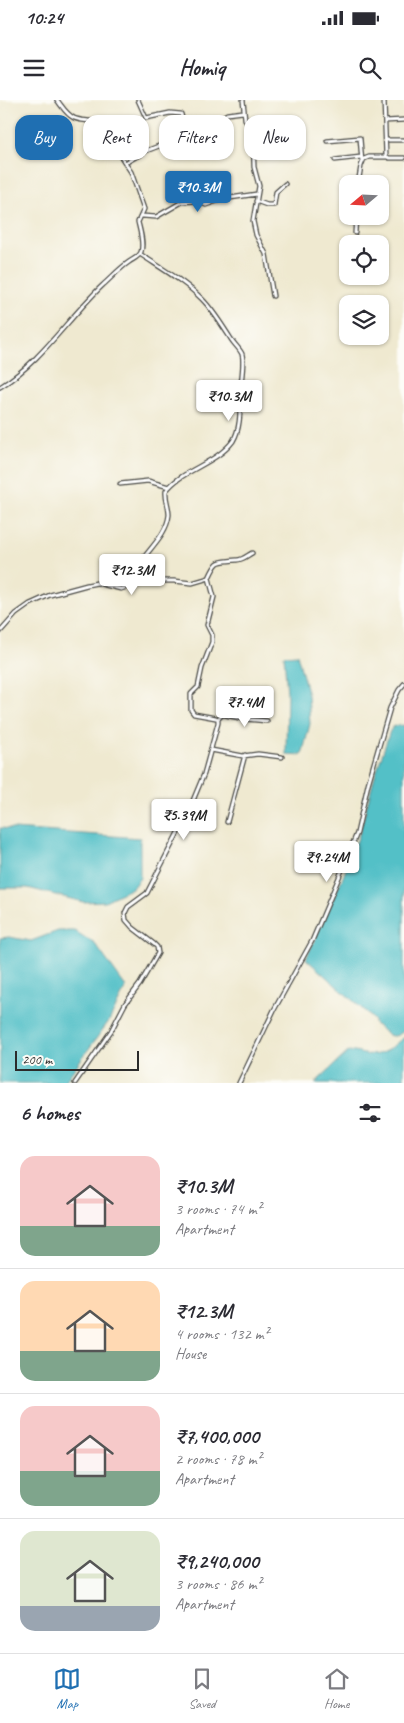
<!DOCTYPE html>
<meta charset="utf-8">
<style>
body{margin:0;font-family:Caveat,sans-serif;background:#f2f2f3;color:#2b2b33;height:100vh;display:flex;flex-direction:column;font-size:19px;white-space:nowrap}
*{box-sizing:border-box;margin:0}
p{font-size:16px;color:#7c7c81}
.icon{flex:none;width:28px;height:28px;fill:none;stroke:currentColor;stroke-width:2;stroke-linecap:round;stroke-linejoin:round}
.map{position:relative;height:983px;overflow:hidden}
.side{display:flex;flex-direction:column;background:#fff;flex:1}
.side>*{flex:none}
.guide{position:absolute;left:15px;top:15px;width:375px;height:45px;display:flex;gap:10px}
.needle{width:32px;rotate:251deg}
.tools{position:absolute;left:339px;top:75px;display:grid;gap:10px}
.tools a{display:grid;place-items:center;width:50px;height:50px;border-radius:10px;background:#fff;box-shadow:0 1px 4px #0004;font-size:25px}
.scale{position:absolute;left:15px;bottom:12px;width:124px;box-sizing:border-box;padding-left:5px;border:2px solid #2b2b2b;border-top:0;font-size:14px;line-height:18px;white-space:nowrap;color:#2b2b2b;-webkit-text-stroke:4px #fdfcf7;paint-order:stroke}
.price{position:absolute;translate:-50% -42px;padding:0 11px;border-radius:5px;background:#fff;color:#222;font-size:16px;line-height:32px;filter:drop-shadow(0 1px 2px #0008)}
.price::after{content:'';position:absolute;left:50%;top:30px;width:15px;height:11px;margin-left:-8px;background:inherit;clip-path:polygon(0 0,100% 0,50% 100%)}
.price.current{background:#1f6fb2;color:#fff}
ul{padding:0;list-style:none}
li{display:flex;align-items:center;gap:15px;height:125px;padding:0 20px}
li+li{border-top:1px solid #e1e1e2}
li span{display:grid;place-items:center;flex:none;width:140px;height:100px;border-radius:15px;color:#555}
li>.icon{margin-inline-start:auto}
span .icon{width:60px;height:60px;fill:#fffc;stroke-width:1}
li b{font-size:21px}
h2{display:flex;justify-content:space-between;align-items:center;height:60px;padding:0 20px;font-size:21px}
.tag{padding:0 18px;border-radius:15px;background:#fff;box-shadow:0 1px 4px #0004;font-size:18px;line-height:45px}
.tag.current{background:#1f6fb2;color:#fff}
.status{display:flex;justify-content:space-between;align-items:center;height:35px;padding:0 25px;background:#fff;direction:ltr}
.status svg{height:14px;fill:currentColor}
header{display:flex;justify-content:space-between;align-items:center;height:65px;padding:0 20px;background:#fff;font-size:22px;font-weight:700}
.tabs{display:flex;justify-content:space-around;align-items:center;height:70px;border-top:1px solid #e1e1e2;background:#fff;font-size:14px;color:#7c7c81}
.tabs a{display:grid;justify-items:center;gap:2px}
.tabs .current{color:#1f6fb2}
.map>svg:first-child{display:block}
</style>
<div class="status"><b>10:24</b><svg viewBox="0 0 49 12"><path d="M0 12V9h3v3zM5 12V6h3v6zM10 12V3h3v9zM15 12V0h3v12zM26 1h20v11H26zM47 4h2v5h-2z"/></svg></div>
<header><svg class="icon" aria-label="menu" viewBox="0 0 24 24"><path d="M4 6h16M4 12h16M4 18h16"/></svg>Homiq<svg class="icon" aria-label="search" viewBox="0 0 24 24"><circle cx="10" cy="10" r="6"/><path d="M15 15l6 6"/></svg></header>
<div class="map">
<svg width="404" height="983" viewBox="0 0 404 983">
<rect width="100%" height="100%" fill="#fdfcf7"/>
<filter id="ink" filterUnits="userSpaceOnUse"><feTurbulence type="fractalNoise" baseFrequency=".02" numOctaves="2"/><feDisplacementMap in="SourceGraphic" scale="10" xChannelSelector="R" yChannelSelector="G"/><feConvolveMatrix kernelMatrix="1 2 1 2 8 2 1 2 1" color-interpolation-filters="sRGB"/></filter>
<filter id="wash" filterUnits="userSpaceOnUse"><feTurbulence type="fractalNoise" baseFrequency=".0096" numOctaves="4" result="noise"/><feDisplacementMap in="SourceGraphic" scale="20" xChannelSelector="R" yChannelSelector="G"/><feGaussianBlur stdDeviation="1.12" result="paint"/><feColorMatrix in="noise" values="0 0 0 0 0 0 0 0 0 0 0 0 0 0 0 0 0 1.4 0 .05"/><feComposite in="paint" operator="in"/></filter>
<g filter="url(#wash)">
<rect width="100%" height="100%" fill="#efe9d0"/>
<path fill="#52c0c7" stroke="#3e7679" d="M 297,554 L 308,595 L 310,624 L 302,655 L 286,654 L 287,593 L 284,555 Z
M 404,625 L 404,931 C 389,943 387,931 374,924 L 374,921 L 369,915 L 306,859 L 343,777 L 359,735 L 374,679 L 390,631 L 394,626 Z
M 0,728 L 140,738 L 140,778 L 132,788 L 105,801 L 83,802 L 28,788 L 0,788 Z
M 58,831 L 75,831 L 95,844 L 126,887 L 109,921 L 64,983 L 0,983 L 0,838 L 9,837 L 31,841 Z
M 404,937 L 404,983 L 315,983 L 348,952 C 354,951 358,953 364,954 C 384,957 390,948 404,937 Z"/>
</g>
<g filter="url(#ink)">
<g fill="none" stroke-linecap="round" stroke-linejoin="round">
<defs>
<path id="minor" d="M 138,0 L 146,18 L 170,13 L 181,14 L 182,18 L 182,34
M 243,0 L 245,19 L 253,36 L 254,67 L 259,86 L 253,121 L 256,135 L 266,154 L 273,196
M 384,0 L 386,56 L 389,58 L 404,58
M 385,21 L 404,20
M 386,40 L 404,40
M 327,41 L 360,38 L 362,62
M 335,60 L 361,57
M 125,63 L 146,51 L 164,44 L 176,36 L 192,32 L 199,27 L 218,20 L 227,14 L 243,12
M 358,84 L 361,66 L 364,59 L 369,57 L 387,57
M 256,101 L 267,105 L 274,105 L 276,92 L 285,84
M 142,116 L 156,117 L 182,102 L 196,101 L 206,105 L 223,99 L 257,94
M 355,133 L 356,116
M 140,154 C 161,168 184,181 202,199 C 213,210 222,225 231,239 C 234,244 240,249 242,254 C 245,264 240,285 240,296 C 240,310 241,328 233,341 C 216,364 181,370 166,391 C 165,399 169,406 169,415 C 167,433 152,446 142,460 L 148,480
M 0,287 C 42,261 68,218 103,185 C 112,177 120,168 129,162 C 133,159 139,157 141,152 C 144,143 140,131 138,122 L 144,109 L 131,72 L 100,25 C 92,19 83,22 74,18 C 66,14 62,6 57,0
M 120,384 L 148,381 L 169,387
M 0,532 L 16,514 L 30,504 L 50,495 L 87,485 L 97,483 L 121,489 L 146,481 L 174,481 L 192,483 L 209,478 C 218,458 218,462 237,460 C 243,460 248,455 252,453
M 218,619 L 222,615 L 225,615 L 244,619 L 267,621
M 211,650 L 243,656 L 258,654 L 282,657
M 227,722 L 245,655
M 75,983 L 111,931 L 125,904 L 140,884 L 158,853 L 157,847 L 154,844 L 132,827 L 126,820 L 125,813 L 128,807 L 147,793 L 187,715 L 204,674 L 218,623 L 218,619 L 216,618 L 194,614 L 191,610 L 191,594 L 198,587 L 202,568 L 212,542 L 212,535 L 207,525 L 214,497 L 209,478
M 239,983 L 274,910 L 312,841 L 340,775 L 357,733 L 368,684 L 390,608 L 399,590 L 404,584"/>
</defs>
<use href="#minor" stroke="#484844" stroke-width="5.5"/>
<use href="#minor" stroke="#fff" stroke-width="3"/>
</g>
</g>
</svg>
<div class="tools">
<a><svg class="needle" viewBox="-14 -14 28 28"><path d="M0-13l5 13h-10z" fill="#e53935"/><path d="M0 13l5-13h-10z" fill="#7c7c81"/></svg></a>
<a><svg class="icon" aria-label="locate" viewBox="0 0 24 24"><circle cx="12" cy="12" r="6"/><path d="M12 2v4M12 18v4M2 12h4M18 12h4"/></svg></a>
<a><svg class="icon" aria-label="layers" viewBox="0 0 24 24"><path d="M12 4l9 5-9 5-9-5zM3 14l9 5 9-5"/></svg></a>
</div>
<div class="scale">200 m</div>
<b class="price current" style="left:198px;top:113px">₹10.3M</b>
<b class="price" style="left:229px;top:322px">₹10.3M</b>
<b class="price" style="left:132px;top:496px">₹12.3M</b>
<b class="price" style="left:245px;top:628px">₹7.4M</b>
<b class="price" style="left:184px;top:741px">₹5.39M</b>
<b class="price" style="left:327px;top:783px">₹9.24M</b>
<div class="guide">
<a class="tag current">Buy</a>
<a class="tag">Rent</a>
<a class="tag">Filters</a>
<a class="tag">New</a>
</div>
</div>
<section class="side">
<h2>6 homes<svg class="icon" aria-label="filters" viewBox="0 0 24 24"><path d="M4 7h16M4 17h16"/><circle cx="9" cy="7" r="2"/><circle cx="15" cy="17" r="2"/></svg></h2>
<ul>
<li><span style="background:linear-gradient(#f6c9c9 70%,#7fa58c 0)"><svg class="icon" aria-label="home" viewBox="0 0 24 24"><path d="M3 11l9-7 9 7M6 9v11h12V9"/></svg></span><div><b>₹10.3M</b><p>3 rooms · 74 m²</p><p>Apartment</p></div></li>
<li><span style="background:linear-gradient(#ffd9b3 70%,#7fa58c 0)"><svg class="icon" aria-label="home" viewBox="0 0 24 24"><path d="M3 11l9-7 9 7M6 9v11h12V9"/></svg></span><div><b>₹12.3M</b><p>4 rooms · 132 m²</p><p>House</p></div></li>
<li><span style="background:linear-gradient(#f6c9c9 65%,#7fa58c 0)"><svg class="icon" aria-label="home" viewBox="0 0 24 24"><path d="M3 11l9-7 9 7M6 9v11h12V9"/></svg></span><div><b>₹7,400,000</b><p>2 rooms · 78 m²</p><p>Apartment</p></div></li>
<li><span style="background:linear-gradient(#dfe7d0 75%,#9aa5b1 0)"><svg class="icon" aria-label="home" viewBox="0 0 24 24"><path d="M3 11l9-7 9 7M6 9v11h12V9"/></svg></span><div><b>₹9,240,000</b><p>3 rooms · 86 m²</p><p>Apartment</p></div></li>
</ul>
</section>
<nav class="tabs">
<a class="current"><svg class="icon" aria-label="map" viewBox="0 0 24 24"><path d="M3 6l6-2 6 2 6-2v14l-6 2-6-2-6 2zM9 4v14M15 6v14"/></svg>Map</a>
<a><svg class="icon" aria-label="saved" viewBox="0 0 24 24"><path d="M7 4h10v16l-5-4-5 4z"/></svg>Saved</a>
<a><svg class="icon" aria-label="home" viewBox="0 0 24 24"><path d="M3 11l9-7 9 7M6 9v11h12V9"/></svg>Home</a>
</nav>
